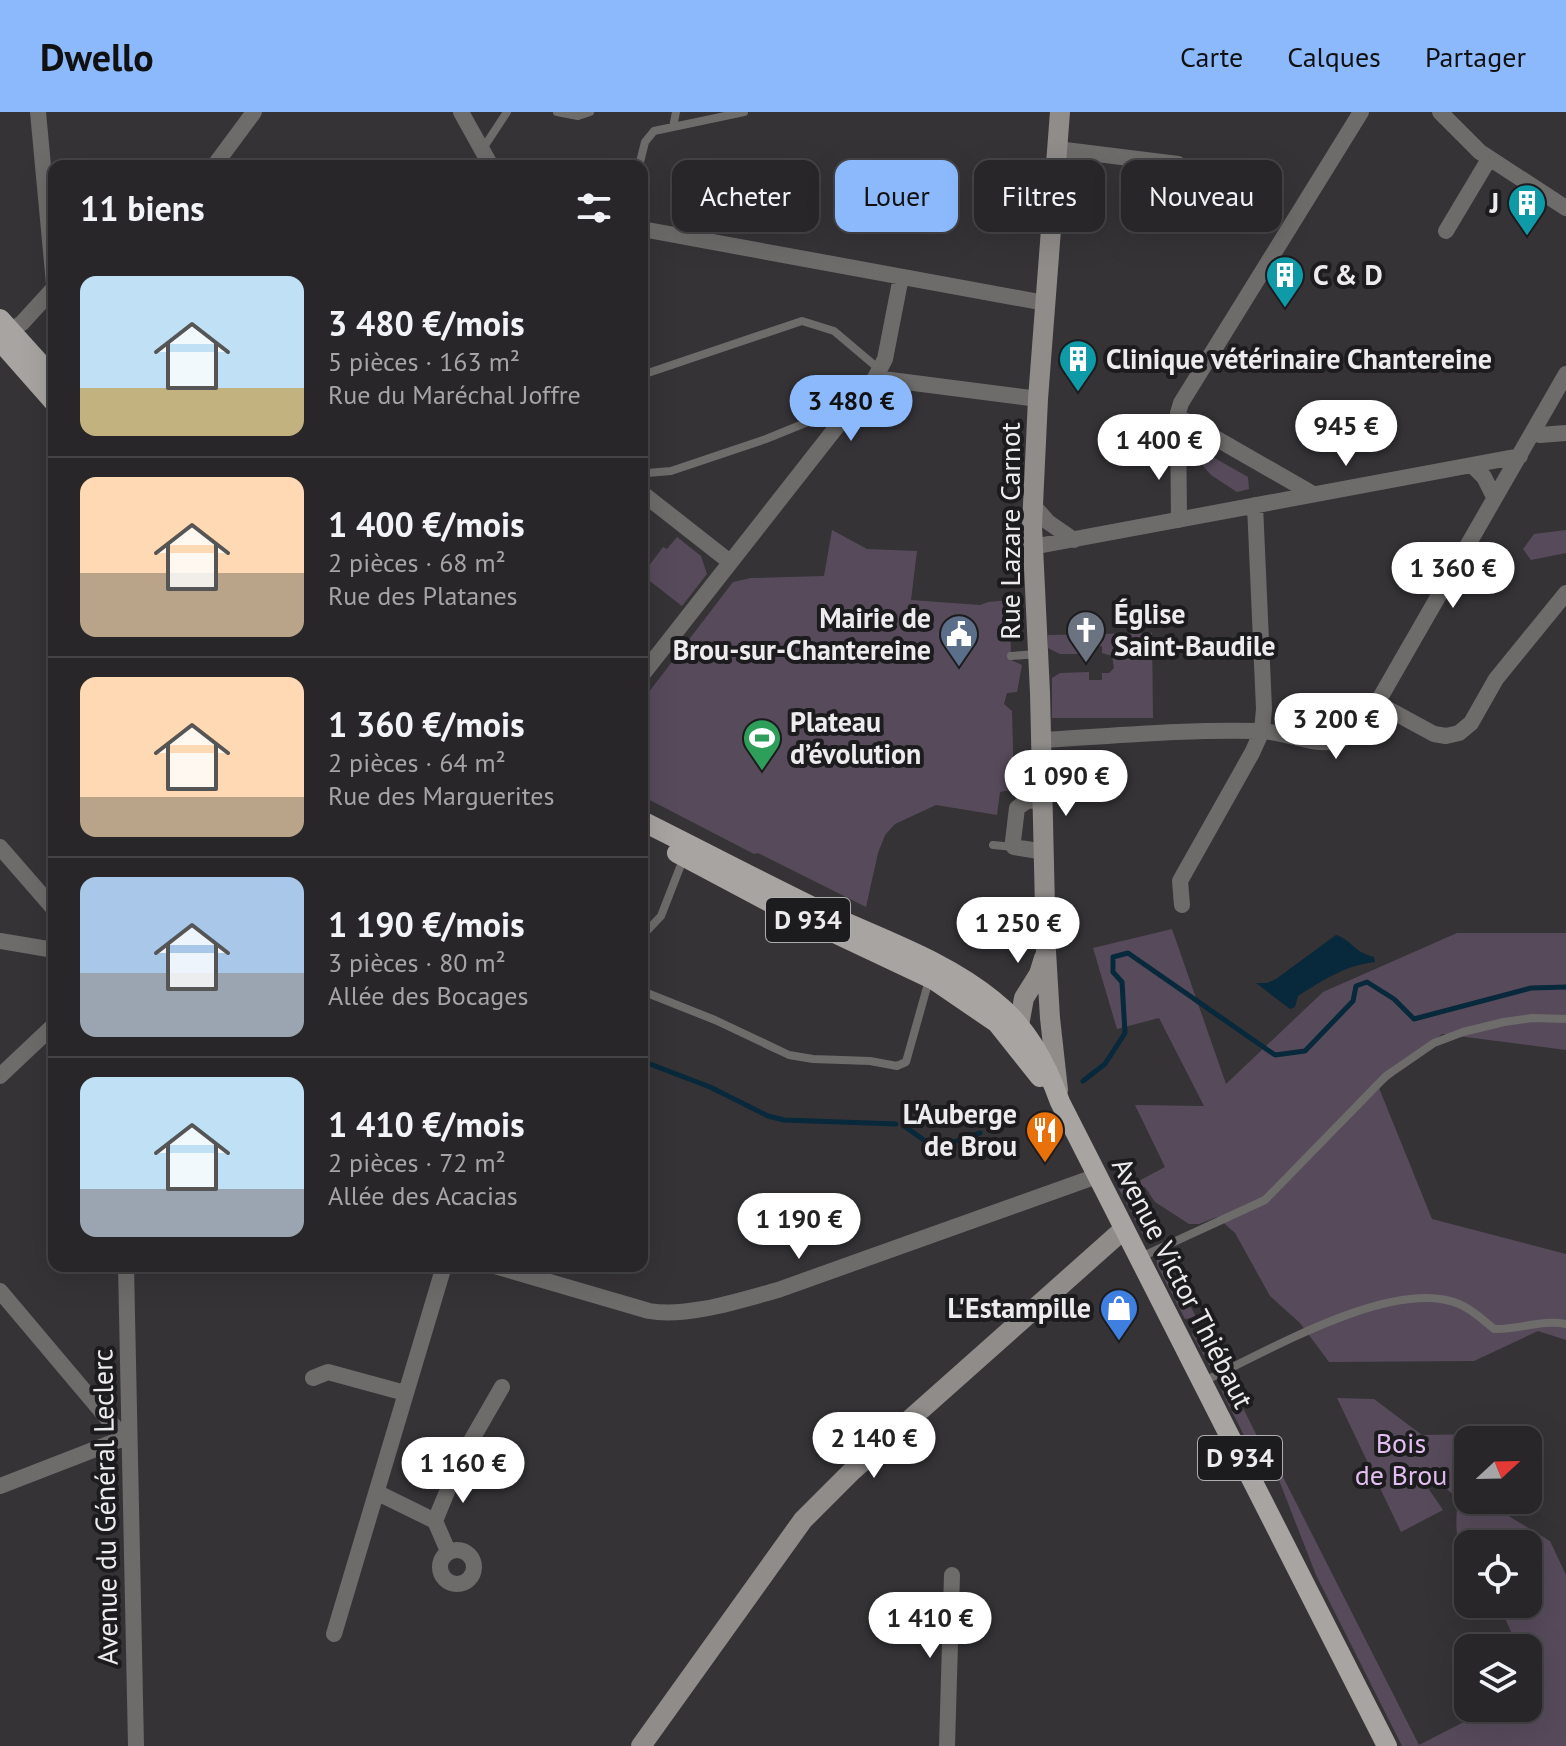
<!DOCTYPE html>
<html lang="fr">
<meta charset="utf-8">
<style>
body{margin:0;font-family:"PT Sans",sans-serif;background:#343234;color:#f1f3f6;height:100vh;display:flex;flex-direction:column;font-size:30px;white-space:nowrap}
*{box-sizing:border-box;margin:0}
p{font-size:26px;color:#a5a5a8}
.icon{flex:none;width:44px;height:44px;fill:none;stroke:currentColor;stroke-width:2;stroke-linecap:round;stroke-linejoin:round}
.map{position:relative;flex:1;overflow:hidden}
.side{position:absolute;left:48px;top:48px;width:600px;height:1112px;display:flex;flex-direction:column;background:#282628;border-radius:16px;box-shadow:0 8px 32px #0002,0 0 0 2px #444345}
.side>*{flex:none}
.banner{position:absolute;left:672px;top:48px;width:760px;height:72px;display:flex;gap:16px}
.needle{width:52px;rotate:68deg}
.tools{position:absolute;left:1454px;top:1314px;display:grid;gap:16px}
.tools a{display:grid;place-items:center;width:88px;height:88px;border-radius:16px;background:#282628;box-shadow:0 8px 32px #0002,0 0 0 2px #444345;font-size:40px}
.price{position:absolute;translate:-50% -68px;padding:0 18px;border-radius:28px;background:#fff;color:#222;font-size:26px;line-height:52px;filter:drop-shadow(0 2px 4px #0008)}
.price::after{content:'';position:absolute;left:50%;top:48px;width:24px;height:18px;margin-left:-12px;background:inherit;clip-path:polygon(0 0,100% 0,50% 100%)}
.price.active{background:#8cb9fc;color:#111}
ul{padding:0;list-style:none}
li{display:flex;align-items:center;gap:24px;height:200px;padding:0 32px}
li+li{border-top:2px solid #444345}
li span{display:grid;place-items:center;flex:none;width:224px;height:160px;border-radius:16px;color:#555}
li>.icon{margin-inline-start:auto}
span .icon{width:96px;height:96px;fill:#fffc;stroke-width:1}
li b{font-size:34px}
h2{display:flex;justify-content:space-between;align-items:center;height:96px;padding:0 32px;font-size:34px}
.chip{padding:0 28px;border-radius:16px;background:#282628;box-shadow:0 8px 32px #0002,0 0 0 2px #444345;font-size:28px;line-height:72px}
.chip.active{background:#8cb9fc;color:#111}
header{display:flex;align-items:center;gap:48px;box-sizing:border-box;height:112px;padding:0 40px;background:#8cb9fc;color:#111}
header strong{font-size:38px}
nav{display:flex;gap:44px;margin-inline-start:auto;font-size:28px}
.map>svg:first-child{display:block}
</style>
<header>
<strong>Dwello</strong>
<nav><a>Carte</a><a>Calques</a><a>Partager</a></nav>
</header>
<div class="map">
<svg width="1566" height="1634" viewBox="0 0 1566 1634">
<rect width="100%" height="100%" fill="#353336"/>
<path fill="#574b5b" d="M 1198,330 L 1204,340 L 1248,365 L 1249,377 L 1237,380 L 1211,363 L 1190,339 L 1190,335 Z
M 832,418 L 867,437 L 917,439 L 911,488 L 980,493 L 988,490 L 1010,488 L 1011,548 L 1022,553 L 1017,580 L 1007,581 L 1004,592 L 1012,599 L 1014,677 L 1000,680 L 997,703 L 936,693 L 895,712 L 885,723 L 878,741 L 866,795 L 758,741 L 754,742 L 642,684 L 642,589 L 733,470 L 751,466 L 824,464 Z
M 1566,418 L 1566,441 L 1531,448 L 1523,437 L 1534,422 Z
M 677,425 L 701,444 L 707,462 L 682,494 L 642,463 L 663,435 L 667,437 Z
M 1152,521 L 1153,606 L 1052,606 L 1052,566 L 1060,561 L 1089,560 L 1089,568 L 1102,568 L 1102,561 L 1109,561 L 1114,556 L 1112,544 L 1102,541 L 1102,534 L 1088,534 L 1088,542 L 1060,542 L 1048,536 L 1048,523 Z
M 1172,817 L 1226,972 L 1323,880 L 1457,821 L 1566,821 L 1566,938 L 1442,922 L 1379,976 L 1432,1107 L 1566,1142 L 1566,1228 L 1538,1219 L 1474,1249 L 1329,1250 L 1300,1211 L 1270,1184 L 1235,1121 L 1217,1105 L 1199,1112 L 1189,1112 L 1155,1090 L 1145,1075 L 1137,1079 L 1135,1071 L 1165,1055 L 1135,993 L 1204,994 L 1159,906 L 1117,917 L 1093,836 Z
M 1127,1069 L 1158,1129 L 1146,1129 L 1118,1075 Z
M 1164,1142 L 1196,1205 L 1185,1207 L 1157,1153 L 1157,1146 Z
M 1201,1214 L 1220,1253 L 1217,1255 L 1209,1253 L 1192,1222 Z
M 1228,1266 L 1272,1354 L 1260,1355 L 1221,1278 L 1222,1272 Z
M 1337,1286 L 1374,1287 L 1422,1323 L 1486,1322 L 1489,1328 L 1468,1328 L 1468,1388 L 1506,1388 L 1502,1400 L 1550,1429 L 1566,1463 L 1566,1634 L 1402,1634 L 1316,1463 L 1277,1363 L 1281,1361 L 1419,1633 L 1491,1596 L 1528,1596 L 1528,1577 L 1534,1574 L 1528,1560 L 1528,1536 L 1518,1536 L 1499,1492 L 1528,1492 L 1528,1432 L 1468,1432 L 1468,1456 C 1455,1436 1455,1410 1458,1387 L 1439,1370 L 1426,1373 L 1443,1398 L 1401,1420 Z"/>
<path fill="#08283b" d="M 1336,823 C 1352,828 1353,840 1374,845 L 1375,850 C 1346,853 1323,868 1298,884 L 1295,895 L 1290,897 L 1256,871 L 1267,871 L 1276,867 Z"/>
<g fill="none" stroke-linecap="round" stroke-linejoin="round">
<path stroke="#08283b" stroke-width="5" d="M 642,949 L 710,975 L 768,1004 L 784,1008 L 896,1012
M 1083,969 L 1105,952 L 1125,921 L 1122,870 L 1113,860 L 1113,845 L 1128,841 L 1275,943 L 1305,939 L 1353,889 L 1356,874 L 1367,870 L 1394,887 L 1414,907 L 1531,876 L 1566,875
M 904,1014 L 935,1036 L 980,1021"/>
<path stroke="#6e6c6b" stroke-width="8" d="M 557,0 L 578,4 L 590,0
M 673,15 L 676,0
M 482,38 L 507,0
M 639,54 L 645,30 L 654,19 L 744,0
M 642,263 L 802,209 L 834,219 L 879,257
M 642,364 L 647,361 L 671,359 L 766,327 L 825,303 L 846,298
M 1011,544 L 1037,542
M 993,733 L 1014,735
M 642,824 L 661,804 L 684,745
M 642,879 L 715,908 L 789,943 L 813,947 L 870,949 L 897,954 L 906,950 L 929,868
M 1141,1145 L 1265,1088 L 1386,964 L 1434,931 L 1463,920 L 1504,910 L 1532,906 L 1566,907
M 1202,1270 C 1263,1242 1393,1164 1459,1192 C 1472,1197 1483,1208 1494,1217 C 1519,1218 1541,1207 1566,1212"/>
<path stroke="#6e6c6b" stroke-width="16" d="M 38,0 L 54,172
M 461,0 L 491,54
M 1440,0 L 1480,40 L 1566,96
M 1057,37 L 1178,52
M 214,54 L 254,0
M 642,117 L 1045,191
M 1446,119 L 1489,47
M 3,223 L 22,211 L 54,176
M 875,266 L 1038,287
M 1184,308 L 1313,382
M 1534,319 L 1540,323 L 1566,321
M 1472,353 L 1484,365 L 1494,385
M 642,381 L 730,450
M 1032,392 L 1048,410 L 1074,428
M 1179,408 L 1178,301 L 1181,291 L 1361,0
M 1032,435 L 1520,344
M 642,563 L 875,266 L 885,247 L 901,165
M 1377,591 L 1434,622 L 1446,624 L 1459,621 L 1471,611 L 1496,567 L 1566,481
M 1041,628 C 1113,624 1186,617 1259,619 C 1284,619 1313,635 1338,629 C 1348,626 1357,618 1365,612 L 1566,262
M 1043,688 L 1027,689 L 1017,696 L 1013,729 L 1014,735 L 1045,740
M 0,735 L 54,797
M 1182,793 L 1180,769 L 1252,641 L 1262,619 L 1264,597 L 1255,393
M 0,829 L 54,838
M 0,964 L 54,913
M 126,1154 L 136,1634
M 495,1154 L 649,1199 C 687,1206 741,1188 778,1178 L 1097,1064
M 0,1179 L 124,1326 L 129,1326
M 313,1266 L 328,1260 L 405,1281
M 0,1374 L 124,1326
M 378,1381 L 435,1409 L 460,1348 L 502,1275
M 435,1409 L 448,1439
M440 1455a17 17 0 1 1 34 0a17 17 0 1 1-34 0Z
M 334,1522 L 444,1154
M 947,1634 L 952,1463"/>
<path stroke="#8f8c8a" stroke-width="20" d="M 1017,924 L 1024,886 L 1039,862 L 1044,846
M 1058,978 L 1050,906 L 1046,839 L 1040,581 L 1032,414 L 1038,287 L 1060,0
M 641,1634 L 803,1408 L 852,1359 L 1124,1117"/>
<path stroke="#a7a4a1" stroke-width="20" d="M 0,207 L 54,267
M 0,229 L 54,290
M 642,709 C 704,740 765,772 827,802 C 883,828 946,849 994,889 C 1027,915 1046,951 1060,990 L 1387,1634
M 677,741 L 773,792 L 934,868 L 997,911 L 1040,965"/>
</g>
<defs>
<symbol id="building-pin" viewBox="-11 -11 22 30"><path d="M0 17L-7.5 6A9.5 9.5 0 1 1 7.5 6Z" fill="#0f9aa8" stroke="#1c1b1d"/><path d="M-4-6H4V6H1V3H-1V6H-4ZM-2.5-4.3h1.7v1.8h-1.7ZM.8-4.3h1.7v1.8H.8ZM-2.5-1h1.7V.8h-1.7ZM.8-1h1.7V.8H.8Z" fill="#fff"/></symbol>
<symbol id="church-pin" viewBox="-11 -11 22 30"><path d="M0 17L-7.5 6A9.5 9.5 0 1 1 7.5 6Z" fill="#6b7280" stroke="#1c1b1d"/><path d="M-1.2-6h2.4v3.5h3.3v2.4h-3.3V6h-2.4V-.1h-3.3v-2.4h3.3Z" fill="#fff"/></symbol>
<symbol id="civic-pin" viewBox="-11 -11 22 30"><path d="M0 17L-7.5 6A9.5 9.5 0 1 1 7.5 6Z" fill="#5c6f8a" stroke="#1c1b1d"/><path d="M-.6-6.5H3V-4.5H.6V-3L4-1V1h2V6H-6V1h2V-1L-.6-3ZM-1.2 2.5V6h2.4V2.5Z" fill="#fff"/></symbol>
<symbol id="stadium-pin" viewBox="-11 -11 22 30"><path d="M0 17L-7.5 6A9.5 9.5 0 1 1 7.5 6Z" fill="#2e9e5b" stroke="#1c1b1d"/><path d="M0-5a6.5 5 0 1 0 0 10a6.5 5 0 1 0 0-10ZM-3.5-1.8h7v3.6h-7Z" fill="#fff"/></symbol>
<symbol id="restaurant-pin" viewBox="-11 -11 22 30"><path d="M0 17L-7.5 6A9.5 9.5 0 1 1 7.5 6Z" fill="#e8710a" stroke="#1c1b1d"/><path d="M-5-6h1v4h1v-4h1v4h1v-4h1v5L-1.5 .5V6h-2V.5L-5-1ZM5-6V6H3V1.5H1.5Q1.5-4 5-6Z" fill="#fff"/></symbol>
<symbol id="shop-pin" viewBox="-11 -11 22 30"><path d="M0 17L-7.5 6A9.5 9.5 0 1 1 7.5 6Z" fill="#3f7fe0" stroke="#1c1b1d"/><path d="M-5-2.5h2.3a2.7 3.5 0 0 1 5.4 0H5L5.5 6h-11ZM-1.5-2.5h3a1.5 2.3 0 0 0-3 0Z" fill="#fff"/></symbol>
</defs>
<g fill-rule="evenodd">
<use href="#building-pin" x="1505" y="69" width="44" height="60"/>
<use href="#building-pin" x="1263" y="141" width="44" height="60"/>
<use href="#building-pin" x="1056" y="225" width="44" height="60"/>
<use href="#church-pin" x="1064" y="496" width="44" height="60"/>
<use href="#civic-pin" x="937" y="500" width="44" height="60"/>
<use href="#stadium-pin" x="740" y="604" width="44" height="60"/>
<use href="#restaurant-pin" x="1023" y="996" width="44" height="60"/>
<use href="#shop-pin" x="1097" y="1174" width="44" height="60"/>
</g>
<g text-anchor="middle" stroke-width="8" stroke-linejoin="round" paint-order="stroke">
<g fill="#1c1b1d" stroke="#aeadaf" stroke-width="2">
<rect x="766" y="786" width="84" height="44" rx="6"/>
<rect x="1198" y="1324" width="84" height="44" rx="6"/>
</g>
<g font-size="26" font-weight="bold" fill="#edebee">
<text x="808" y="817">D 934</text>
<text x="1240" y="1355">D 934</text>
</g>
<g font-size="28" font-weight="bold" fill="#edebee" stroke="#1c1b1d" text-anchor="end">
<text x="1499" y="101">J</text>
<text x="1313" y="173" text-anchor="start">C &amp; D</text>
<text x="1106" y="257" text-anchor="start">Clinique vétérinaire Chantereine</text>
<text x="1114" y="512" text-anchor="start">Église<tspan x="1114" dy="32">Saint-Baudile</tspan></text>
<text x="931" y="516">Mairie de<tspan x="931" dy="32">Brou-sur-Chantereine</tspan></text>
<text x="790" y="620" text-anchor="start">Plateau<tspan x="790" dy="32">d’évolution</tspan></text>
<text x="1017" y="1012">L'Auberge<tspan x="1017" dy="32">de Brou</tspan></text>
<text x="1091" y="1206">L'Estampille</text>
</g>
<g font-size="28" fill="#edebee" stroke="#1c1b1d">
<text transform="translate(1010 419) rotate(-90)" y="10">Rue Lazare Carnot</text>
<text transform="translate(1183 1171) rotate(63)" y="10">Avenue Victor Thiébaut</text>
<text transform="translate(105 1395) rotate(-91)" y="10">Avenue du Général Leclerc</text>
</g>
<g font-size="28" fill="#e3bef1" stroke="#1c1b1d">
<text x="1401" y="1341">Bois<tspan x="1401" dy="32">de Brou</tspan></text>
</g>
</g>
</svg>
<div class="tools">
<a><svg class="needle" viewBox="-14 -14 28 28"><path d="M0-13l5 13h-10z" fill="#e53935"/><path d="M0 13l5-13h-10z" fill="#a5a5a8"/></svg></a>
<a><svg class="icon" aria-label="locate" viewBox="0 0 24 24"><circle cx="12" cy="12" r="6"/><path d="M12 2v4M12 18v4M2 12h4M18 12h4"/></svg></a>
<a><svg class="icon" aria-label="layers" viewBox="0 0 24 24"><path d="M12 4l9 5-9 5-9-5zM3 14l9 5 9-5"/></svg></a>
</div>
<b class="price active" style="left:851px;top:331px">3 480 €</b>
<b class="price" style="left:1346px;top:356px">945 €</b>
<b class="price" style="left:1159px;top:370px">1 400 €</b>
<b class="price" style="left:1453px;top:498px">1 360 €</b>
<b class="price" style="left:1336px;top:649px">3 200 €</b>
<b class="price" style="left:1066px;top:706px">1 090 €</b>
<b class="price" style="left:1018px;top:853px">1 250 €</b>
<b class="price" style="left:799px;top:1149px">1 190 €</b>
<b class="price" style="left:874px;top:1368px">2 140 €</b>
<b class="price" style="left:463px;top:1393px">1 160 €</b>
<b class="price" style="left:930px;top:1548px">1 410 €</b>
<div class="banner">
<a class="chip">Acheter</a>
<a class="chip active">Louer</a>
<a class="chip">Filtres</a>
<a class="chip">Nouveau</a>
</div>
<section class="side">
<h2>11 biens<svg class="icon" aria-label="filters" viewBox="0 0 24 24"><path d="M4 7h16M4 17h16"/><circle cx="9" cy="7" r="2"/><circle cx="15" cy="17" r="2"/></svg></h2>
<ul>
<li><span style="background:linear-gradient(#bfe0f5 70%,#c2b280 0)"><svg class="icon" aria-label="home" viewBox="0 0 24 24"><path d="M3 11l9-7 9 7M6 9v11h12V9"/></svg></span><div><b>3 480 €/mois</b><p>5 pièces · 163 m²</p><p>Rue du Maréchal Joffre</p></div></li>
<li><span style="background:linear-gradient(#ffd9b3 60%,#b9a48a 0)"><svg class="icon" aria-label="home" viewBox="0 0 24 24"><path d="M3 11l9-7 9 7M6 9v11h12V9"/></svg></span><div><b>1 400 €/mois</b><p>2 pièces · 68 m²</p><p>Rue des Platanes</p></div></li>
<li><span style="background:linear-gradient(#ffd9b3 75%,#b9a48a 0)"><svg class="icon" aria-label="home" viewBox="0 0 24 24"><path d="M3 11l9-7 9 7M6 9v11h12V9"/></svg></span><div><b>1 360 €/mois</b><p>2 pièces · 64 m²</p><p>Rue des Marguerites</p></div></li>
<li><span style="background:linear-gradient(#a9c7e8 60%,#9aa5b1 0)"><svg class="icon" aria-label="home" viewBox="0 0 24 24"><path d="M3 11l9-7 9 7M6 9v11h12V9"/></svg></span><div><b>1 190 €/mois</b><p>3 pièces · 80 m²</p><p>Allée des Bocages</p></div></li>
<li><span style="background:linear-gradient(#bfe0f5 70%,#9aa5b1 0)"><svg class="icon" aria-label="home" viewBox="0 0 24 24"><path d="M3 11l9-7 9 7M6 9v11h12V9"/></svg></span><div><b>1 410 €/mois</b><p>2 pièces · 72 m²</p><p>Allée des Acacias</p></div></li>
</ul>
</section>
</div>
